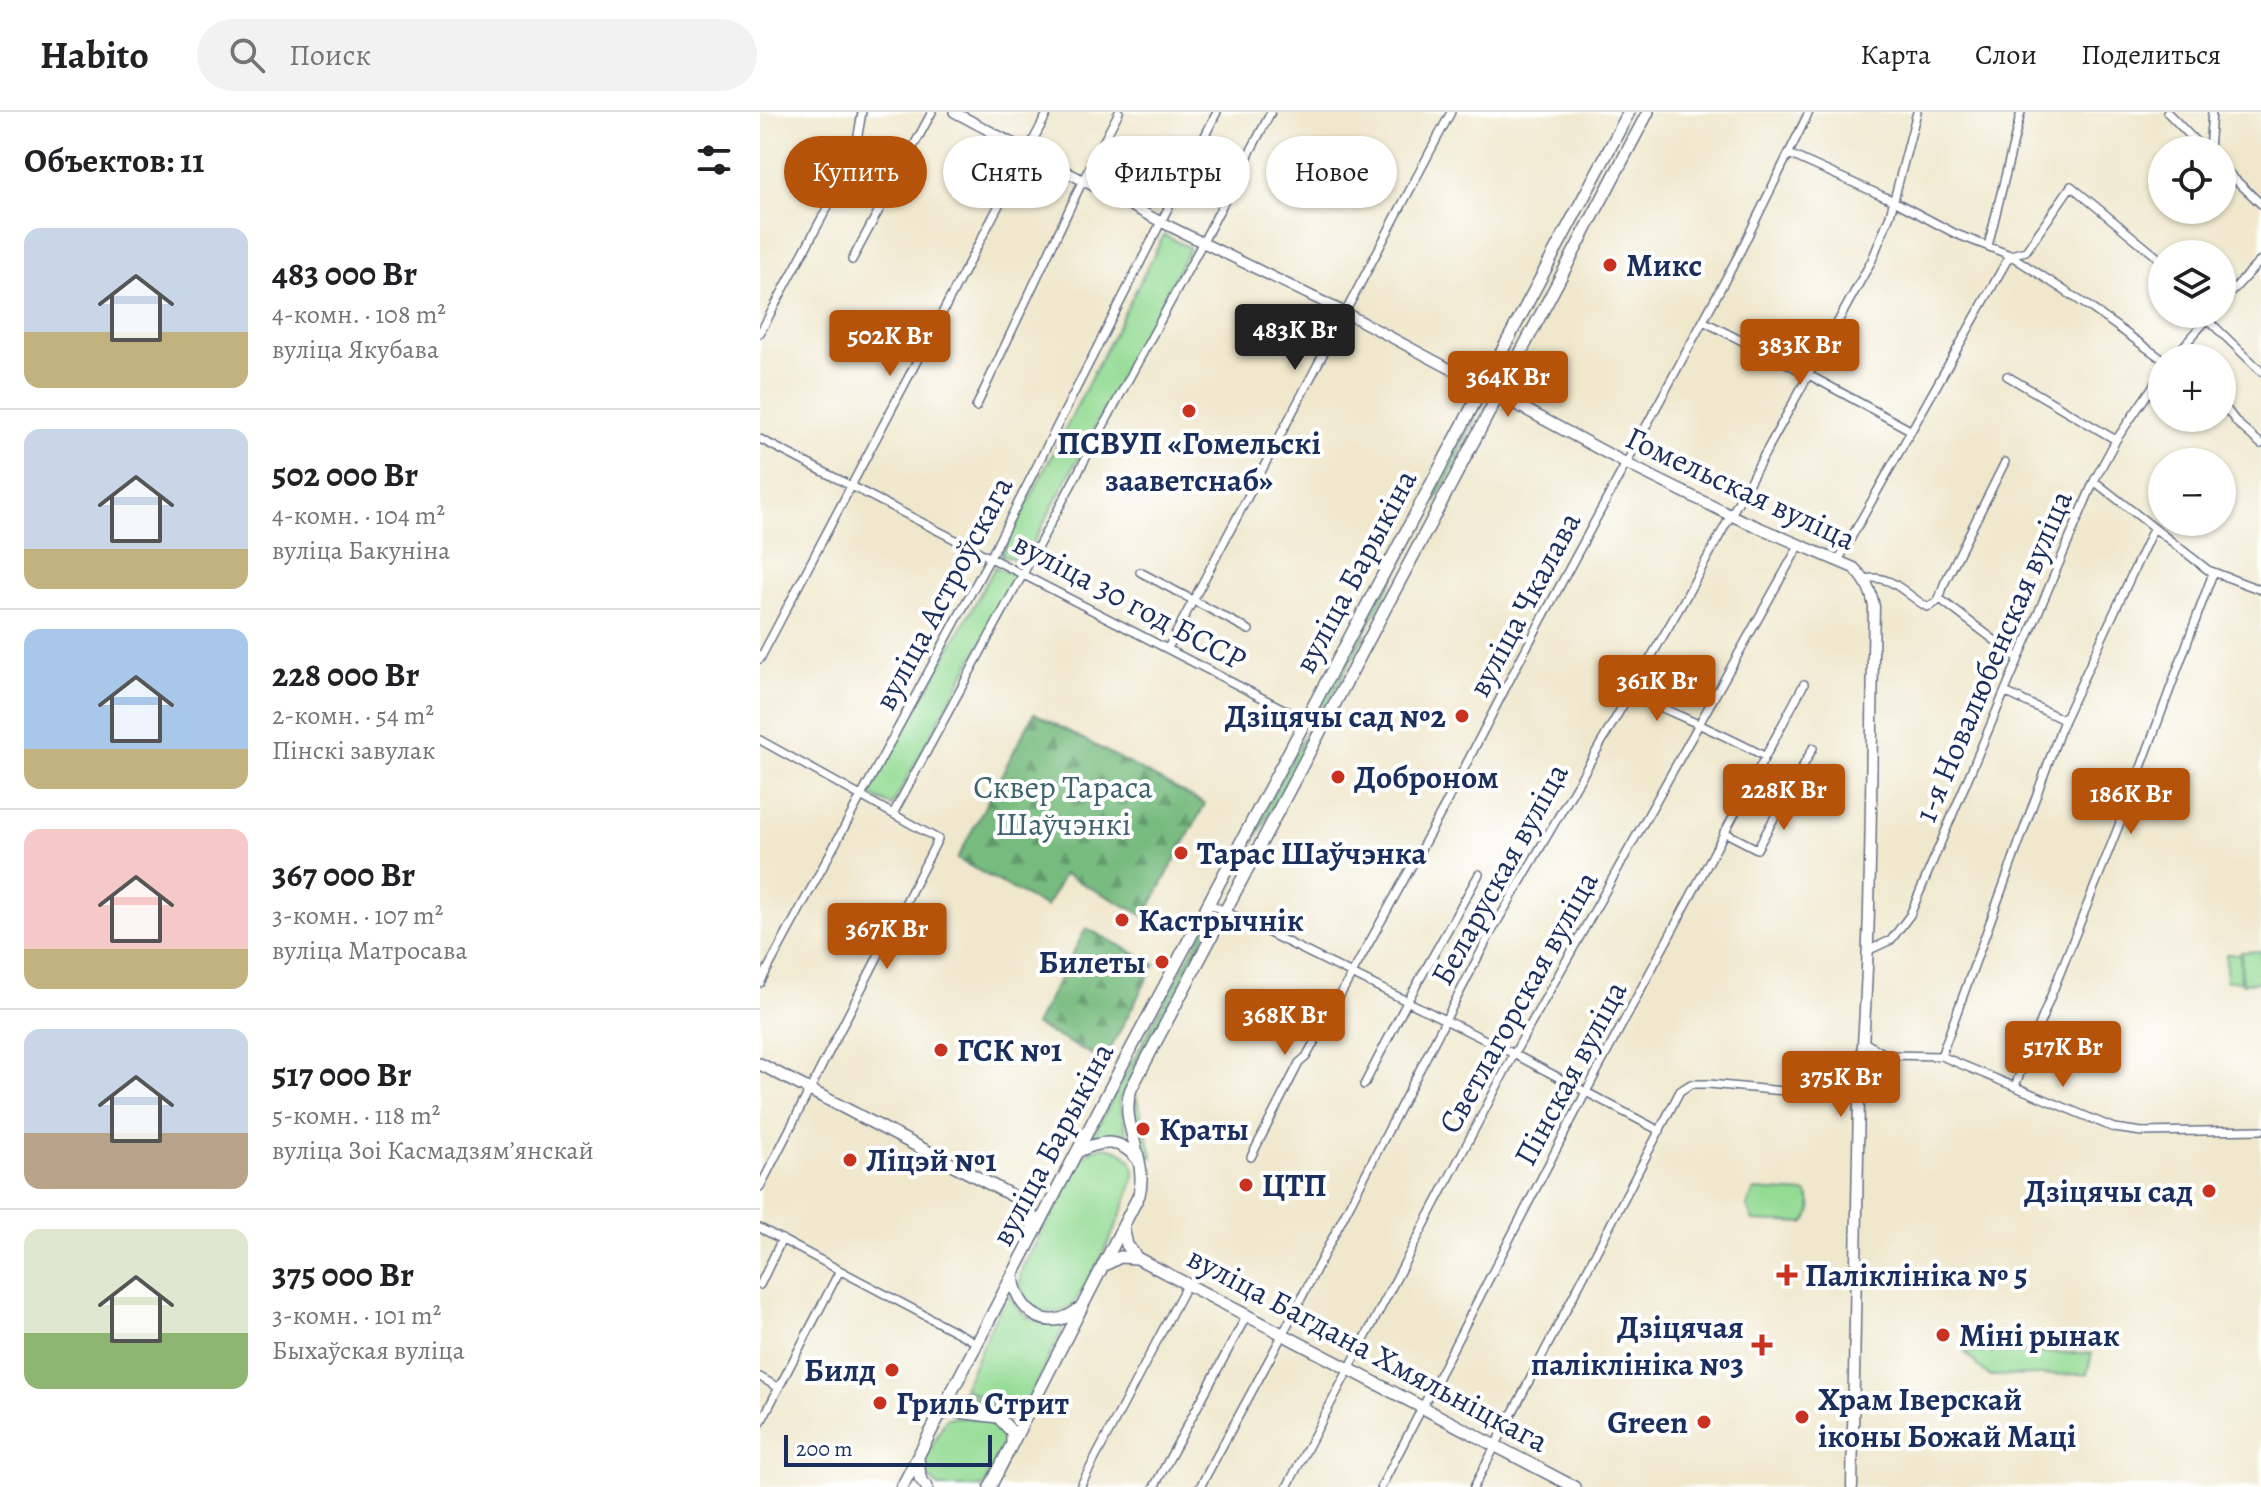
<!DOCTYPE html>
<html lang="ru">
<meta charset="utf-8">
<style>
body{margin:0;font-family:Alegreya,serif;background:#f2f2f2;color:#202124;height:100vh;display:flex;flex-direction:column;font-size:30px;white-space:nowrap}
*{box-sizing:border-box;margin:0}
p{font-size:26px;color:#757577}
.icon{flex:none;width:44px;height:44px;fill:none;stroke:currentColor;stroke-width:2;stroke-linecap:round;stroke-linejoin:round}
.map{position:relative;flex:1;overflow:hidden}
.sheet{display:flex;flex-direction:column;background:#fff;width:760px}
.sheet>*{flex:none}
.hud{position:absolute;left:24px;top:24px;width:760px;height:72px;display:flex;gap:16px}
.tools{position:absolute;left:1388px;top:24px;display:grid;gap:16px}
.tools a{display:grid;place-items:center;width:88px;height:88px;border-radius:50%;background:#fff;box-shadow:0 2px 6px #0004;font-size:40px}
.scale{position:absolute;left:24px;bottom:20px;width:208px;box-sizing:border-box;padding-left:8px;border:4px solid #1b2f5e;border-top:0;font-size:22px;line-height:28px;white-space:nowrap;color:#1b2f5e;-webkit-text-stroke:6px #fff;paint-order:stroke}
.price{position:absolute;translate:-50% -68px;padding:0 18px;border-radius:8px;background:#b45309;color:#fff;font-size:26px;line-height:52px;filter:drop-shadow(0 2px 4px #0008)}
.price::after{content:'';position:absolute;left:50%;top:48px;width:24px;height:18px;margin-left:-12px;background:inherit;clip-path:polygon(0 0,100% 0,50% 100%)}
.price.selected{background:#222;color:#fff}
ul{padding:0;list-style:none}
li{display:flex;align-items:center;gap:24px;height:200px;padding:0 24px}
li+li{border-top:2px solid #e0e0e0}
li span{display:grid;place-items:center;flex:none;width:224px;height:160px;border-radius:16px;color:#555}
li>.icon{margin-inline-start:auto}
span .icon{width:96px;height:96px;fill:#fffc;stroke-width:1}
li b{font-size:34px}
h2{display:flex;justify-content:space-between;align-items:center;height:96px;padding:0 24px;font-size:34px}
.pill{padding:0 28px;border-radius:36px;background:#fff;box-shadow:0 2px 6px #0004;font-size:28px;line-height:72px}
.pill.selected{background:#b45309;color:#fff}
header{display:flex;align-items:center;gap:48px;box-sizing:border-box;height:112px;padding:0 40px;background:#fff;border-bottom:2px solid #e0e0e0}
header strong{font-size:38px}
nav{display:flex;gap:44px;margin-inline-start:auto;font-size:28px}
.search{width:560px;height:72px;background:#f2f2f2;display:flex;align-items:center;gap:20px;box-sizing:border-box;padding:0 28px;border-radius:44px;color:#757577;font-size:30px}
main{display:flex;flex:1;min-height:0}
.map>svg:first-child{display:block}
</style>
<header>
<strong>Habito</strong>
<div class="search"><svg class="icon" aria-label="search" viewBox="0 0 24 24"><circle cx="10" cy="10" r="6"/><path d="M15 15l6 6"/></svg>Поиск</div>
<nav><a>Карта</a><a>Слои</a><a>Поделиться</a></nav>
</header>
<main>
<section class="sheet">
<h2>Объектов: 11<svg class="icon" aria-label="filters" viewBox="0 0 24 24"><path d="M4 7h16M4 17h16"/><circle cx="9" cy="7" r="2"/><circle cx="15" cy="17" r="2"/></svg></h2>
<ul>
<li><span style="background:linear-gradient(#c9d6e8 65%,#c2b280 0)"><svg class="icon" aria-label="home" viewBox="0 0 24 24"><path d="M3 11l9-7 9 7M6 9v11h12V9"/></svg></span><div><b>483 000 Br</b><p>4-комн. · 108 m²</p><p>вуліца Якубава</p></div></li>
<li><span style="background:linear-gradient(#c9d6e8 75%,#c2b280 0)"><svg class="icon" aria-label="home" viewBox="0 0 24 24"><path d="M3 11l9-7 9 7M6 9v11h12V9"/></svg></span><div><b>502 000 Br</b><p>4-комн. · 104 m²</p><p>вуліца Бакуніна</p></div></li>
<li><span style="background:linear-gradient(#a9c7e8 75%,#c2b280 0)"><svg class="icon" aria-label="home" viewBox="0 0 24 24"><path d="M3 11l9-7 9 7M6 9v11h12V9"/></svg></span><div><b>228 000 Br</b><p>2-комн. · 54 m²</p><p>Пінскі завулак</p></div></li>
<li><span style="background:linear-gradient(#f6c9c9 75%,#c2b280 0)"><svg class="icon" aria-label="home" viewBox="0 0 24 24"><path d="M3 11l9-7 9 7M6 9v11h12V9"/></svg></span><div><b>367 000 Br</b><p>3-комн. · 107 m²</p><p>вуліца Матросава</p></div></li>
<li><span style="background:linear-gradient(#c9d6e8 65%,#b9a48a 0)"><svg class="icon" aria-label="home" viewBox="0 0 24 24"><path d="M3 11l9-7 9 7M6 9v11h12V9"/></svg></span><div><b>517 000 Br</b><p>5-комн. · 118 m²</p><p>вуліца Зоі Касмадзямʼянскай</p></div></li>
<li><span style="background:linear-gradient(#dfe7d0 65%,#8fb573 0)"><svg class="icon" aria-label="home" viewBox="0 0 24 24"><path d="M3 11l9-7 9 7M6 9v11h12V9"/></svg></span><div><b>375 000 Br</b><p>3-комн. · 101 m²</p><p>Быхаўская вуліца</p></div></li>
</ul>
</section>
<div class="map">
<svg width="1501" height="1375" viewBox="0 0 1501 1375">
<defs>
<pattern id="forest-firs" width="22" height="20" patternUnits="userSpaceOnUse" patternTransform="scale(2)"><rect width="22" height="20" fill="#77bb7e"/><path d="M5 1l3.5 6h-7zM16 11l3.5 6h-7z" fill="#61986a"/></pattern>
</defs>
<rect width="100%" height="100%" fill="#fff"/>
<filter id="ink" filterUnits="userSpaceOnUse"><feTurbulence type="fractalNoise" baseFrequency=".0125" numOctaves="2"/><feDisplacementMap in="SourceGraphic" scale="16" xChannelSelector="R" yChannelSelector="G"/><feConvolveMatrix kernelMatrix="1 2 1 2 8 2 1 2 1" color-interpolation-filters="sRGB"/></filter>
<filter id="wash" filterUnits="userSpaceOnUse"><feTurbulence type="fractalNoise" baseFrequency=".006" numOctaves="4" result="noise"/><feDisplacementMap in="SourceGraphic" scale="32" xChannelSelector="R" yChannelSelector="G"/><feGaussianBlur stdDeviation="1.8" result="paint"/><feColorMatrix in="noise" values="0 0 0 0 0 0 0 0 0 0 0 0 0 0 0 0 0 1.4 0 .05"/><feComposite in="paint" operator="in"/></filter>
<g filter="url(#wash)">
<rect width="100%" height="100%" fill="#f0e8cd"/>
<path fill="#94db94" stroke="#588579" stroke-width="2" d="M 404,123 L 430,136 L 263,450 L 241,443 Z
M 723,289 L 698,346 L 606,518 L 602,516 Z
M 235,455 L 258,464 L 132,694 L 109,683 Z
M 600,519 L 605,522 L 465,784 L 463,783 L 496,722 L 507,694 Z
M 452,802 L 454,806 L 359,988 L 369,1031 L 350,1024 L 331,1027 Z
M 1501,839 L 1501,870 L 1482,871 L 1481,840 Z
M 1466,842 L 1480,842 L 1481,869 L 1466,869 Z
M 375,981 L 393,1045 L 385,1043 L 374,1003 Z
M 342,1035 C 357,1036 371,1042 374,1058 C 377,1078 325,1184 308,1196 C 296,1204 279,1201 269,1190 C 259,1180 258,1169 262,1156 L 323,1045 L 331,1038 Z
M 994,1078 L 1046,1081 C 1054,1091 1053,1102 1044,1111 L 993,1109 L 987,1094 Z
M 249,1182 C 260,1209 282,1212 305,1213 L 260,1304 L 203,1276 C 219,1245 229,1210 249,1182 Z
M 1204,1240 L 1332,1241 L 1327,1262 L 1229,1264 Z
M 201,1279 L 259,1306 L 256,1313 L 237,1298 L 195,1293 Z
M 194,1305 C 206,1306 220,1306 232,1309 C 263,1319 231,1359 223,1375 L 179,1375 L 167,1365 L 165,1348 L 185,1309 L 187,1306 Z"/>
<path fill="url(#forest-firs)" stroke="#49756e" stroke-width="2" d="M 274,601 L 445,692 L 385,804 L 304,762 L 286,795 L 197,747 Z
M 326,816 L 395,852 L 344,949 L 275,913 Z"/>
</g>
<g filter="url(#ink)">
<g fill="none" stroke-linecap="round" stroke-linejoin="round">
<defs>
<path id="minor" d="M 1407,0 L 1444,38
M 1449,38 L 1452,0
M 1029,42 L 1134,89 L 1196,122 L 1250,143 L 1331,196 L 1402,247
M 1462,55 L 1501,92
M 1228,134 L 1261,0
M 92,148 L 172,0
M 1462,190 L 1501,148
M 1448,208 L 1501,259
M 943,209 L 1049,263 L 1150,318
M 0,221 L 94,46 L 102,0
M 1413,246 L 1452,202
M 1247,264 L 1356,328
M 1462,291 L 1477,311 L 1501,332
M 216,295 L 323,68 L 359,0
M 0,327 L 545,608
M 1334,369 L 1448,458 L 1501,478
M 1078,449 L 1250,143 L 1266,139 L 1311,74 L 1402,149
M 380,460 L 489,518
M 1105,467 C 1131,461 1146,483 1167,495 C 1180,491 1180,484 1184,472 L 1245,350
M 1180,487 L 1258,546
M 408,536 L 691,0
M 0,547 L 288,0
M 1245,580 L 1304,608
M 869,581 C 914,602 960,620 1004,644
M 0,628 L 178,727 L 0,1075
M 134,700 L 443,130 L 511,0
M 964,720 L 997,737 L 1053,636
M 448,791 L 754,942 L 900,1019
M 1107,839 L 1131,828 L 1150,803 L 1334,369 L 1356,328 L 1402,261
M 0,871 L 231,444 L 457,0
M 1104,930 L 1127,943 L 1181,944 L 1354,1016 L 1382,1020 L 1501,1018
M 1181,944 L 1304,608 L 1393,417
M 604,973 L 647,890 L 719,762
M 1255,974 L 1369,688 L 1453,461
M 491,1045 L 539,951 L 546,945 L 682,699 L 762,544 L 977,146 L 1049,0
M 0,1116 L 217,1231
M 0,1173 L 22,1127
M 0,1265 L 19,1276
M 0,1312 L 79,1160
M 320,1375 L 427,1172
M 394,1375 L 487,1203
M 440,1375 L 516,1235 L 729,824 L 923,490 L 1112,148 L 1130,103 L 1157,0
M 527,1375 L 754,942 L 1040,432
M 621,1375 L 826,980 L 1044,572
M 714,1375 L 920,979 L 931,972 L 949,972 L 1099,986"/>
<path id="tertiary" d="M 194,0 L 401,110 L 584,200 L 722,274"/>
<path id="secondary" d="M 722,274 L 867,352 L 972,404 L 1094,456 C 1106,468 1111,478 1114,495 C 1110,659 1113,823 1099,986 L 1092,1375"/>
<path id="primary" d="M 0,952 L 268,1092
M 319,1039 C 342,1028 361,1026 378,1048
M 268,1092 L 273,1108 L 272,1123
M 363,1115 L 367,1133 L 377,1146 L 814,1375
M 343,1154 L 360,1145 L 377,1146
M 253,1162 C 255,1199 288,1224 320,1196
M 180,1303 L 191,1299 L 238,1305 L 252,1320 L 252,1330
M 158,1345 L 160,1366 L 167,1375
M 142,1375 L 355,967 L 869,0
M 230,1375 L 379,1083 C 389,1046 358,1010 371,977 L 888,0"/>
</defs>
<use href="#minor" stroke="#667085" stroke-width="10"/>
<use href="#tertiary" stroke="#667085" stroke-width="12"/>
<use href="#secondary" stroke="#667085" stroke-width="13"/>
<use href="#primary" stroke="#667085" stroke-width="14"/>
<use href="#minor" stroke="#fff" stroke-width="7"/>
<use href="#tertiary" stroke="#fff" stroke-width="9"/>
<use href="#secondary" stroke="#fff" stroke-width="10"/>
<use href="#primary" stroke="#fff" stroke-width="11"/>
</g>
</g>
<g fill="#c8321e" stroke="#fff" stroke-width="3">
<circle cx="850" cy="153" r="8"/>
<circle cx="429" cy="299" r="8"/>
<circle cx="702" cy="604" r="8"/>
<circle cx="578" cy="665" r="8"/>
<circle cx="421" cy="741" r="8"/>
<circle cx="362" cy="808" r="8"/>
<circle cx="402" cy="850" r="8"/>
<circle cx="181" cy="938" r="8"/>
<circle cx="383" cy="1017" r="8"/>
<circle cx="90" cy="1048" r="8"/>
<circle cx="486" cy="1073" r="8"/>
<circle cx="1449" cy="1079" r="8"/>
<path d="M1023 1151h8v8h8v8h-8v8h-8v-8h-8v-8h8z"/>
<circle cx="1183" cy="1223" r="8"/>
<path d="M998 1221h8v8h8v8h-8v8h-8v-8h-8v-8h8z"/>
<circle cx="132" cy="1258" r="8"/>
<circle cx="120" cy="1291" r="8"/>
<circle cx="1042" cy="1305" r="8"/>
<circle cx="944" cy="1310" r="8"/>
</g>
<g text-anchor="middle" stroke-width="8" stroke-linejoin="round" paint-order="stroke">
<g font-size="32" font-weight="bold" fill="#1b2f5e" stroke="#fff" text-anchor="start">
<text x="866" y="164">Микс</text>
<text x="429" y="342" text-anchor="middle">ПСВУП «Гомельскі<tspan x="429" dy="37">зааветснаб»</tspan></text>
<text x="686" y="615" text-anchor="end">Дзіцячы сад №2</text>
<text x="594" y="676">Доброном</text>
<text x="437" y="752">Тарас Шаўчэнка</text>
<text x="378" y="819">Кастрычнік</text>
<text x="386" y="861" text-anchor="end">Билеты</text>
<text x="197" y="949">ГСК №1</text>
<text x="399" y="1028">Краты</text>
<text x="106" y="1059">Ліцэй №1</text>
<text x="502" y="1084">ЦТП</text>
<text x="1433" y="1090" text-anchor="end">Дзіцячы сад</text>
<text x="1045" y="1174">Паліклініка № 5</text>
<text x="984" y="1226" text-anchor="end">Дзіцячая<tspan x="984" dy="37">паліклініка №3</tspan></text>
<text x="1199" y="1234">Міні рынак</text>
<text x="116" y="1269" text-anchor="end">Билд</text>
<text x="1058" y="1298">Храм Іверскай<tspan x="1058" dy="37">іконы Божай Маці</tspan></text>
<text x="136" y="1302">Гриль Стрит</text>
<text x="928" y="1321" text-anchor="end">Green</text>
</g>
<g font-size="32" fill="#1b2f5e" stroke="#fff">
<text transform="translate(981 376) rotate(25)" y="11">Гомельская вуліца</text>
<text transform="translate(595 459) rotate(-62)" y="11">вуліца Барыкіна</text>
<text transform="translate(183 481) rotate(-62)" y="11">вуліца Астроўскага</text>
<text transform="translate(370 489) rotate(28)" y="11">вуліца 30 год БССР</text>
<text transform="translate(764 492) rotate(-62)" y="11">вуліца Чкалава</text>
<text transform="translate(1233 544) rotate(-67)" y="11">1-я Новалюбенская вуліца</text>
<text transform="translate(739 762) rotate(-61)" y="11">Беларуская вуліца</text>
<text transform="translate(758 890) rotate(-61)" y="11">Светлагорская вуліца</text>
<text transform="translate(810 961) rotate(-62)" y="11">Пінская вуліца</text>
<text transform="translate(292 1032) rotate(-62)" y="11">вуліца Барыкіна</text>
<text transform="translate(608 1237) rotate(28)" y="11">вуліца Багдана Хмяльніцкага</text>
</g>
<g font-size="32" fill="#3f636e" stroke="#fff">
<text x="303" y="686">Сквер Тараса<tspan x="303" dy="37">Шаўчэнкі</tspan></text>
</g>
</g>
</svg>
<div class="tools">
<a><svg class="icon" aria-label="locate" viewBox="0 0 24 24"><circle cx="12" cy="12" r="6"/><path d="M12 2v4M12 18v4M2 12h4M18 12h4"/></svg></a>
<a><svg class="icon" aria-label="layers" viewBox="0 0 24 24"><path d="M12 4l9 5-9 5-9-5zM3 14l9 5 9-5"/></svg></a>
<a>+</a>
<a>−</a>
</div>
<div class="scale">200 m</div>
<b class="price selected" style="left:535px;top:260px">483K Br</b>
<b class="price" style="left:130px;top:266px">502K Br</b>
<b class="price" style="left:1040px;top:275px">383K Br</b>
<b class="price" style="left:748px;top:307px">364K Br</b>
<b class="price" style="left:897px;top:611px">361K Br</b>
<b class="price" style="left:1024px;top:720px">228K Br</b>
<b class="price" style="left:1371px;top:724px">186K Br</b>
<b class="price" style="left:127px;top:859px">367K Br</b>
<b class="price" style="left:525px;top:945px">368K Br</b>
<b class="price" style="left:1303px;top:977px">517K Br</b>
<b class="price" style="left:1081px;top:1007px">375K Br</b>
<div class="hud">
<a class="pill selected">Купить</a>
<a class="pill">Снять</a>
<a class="pill">Фильтры</a>
<a class="pill">Новое</a>
</div>
</div>
</main>
